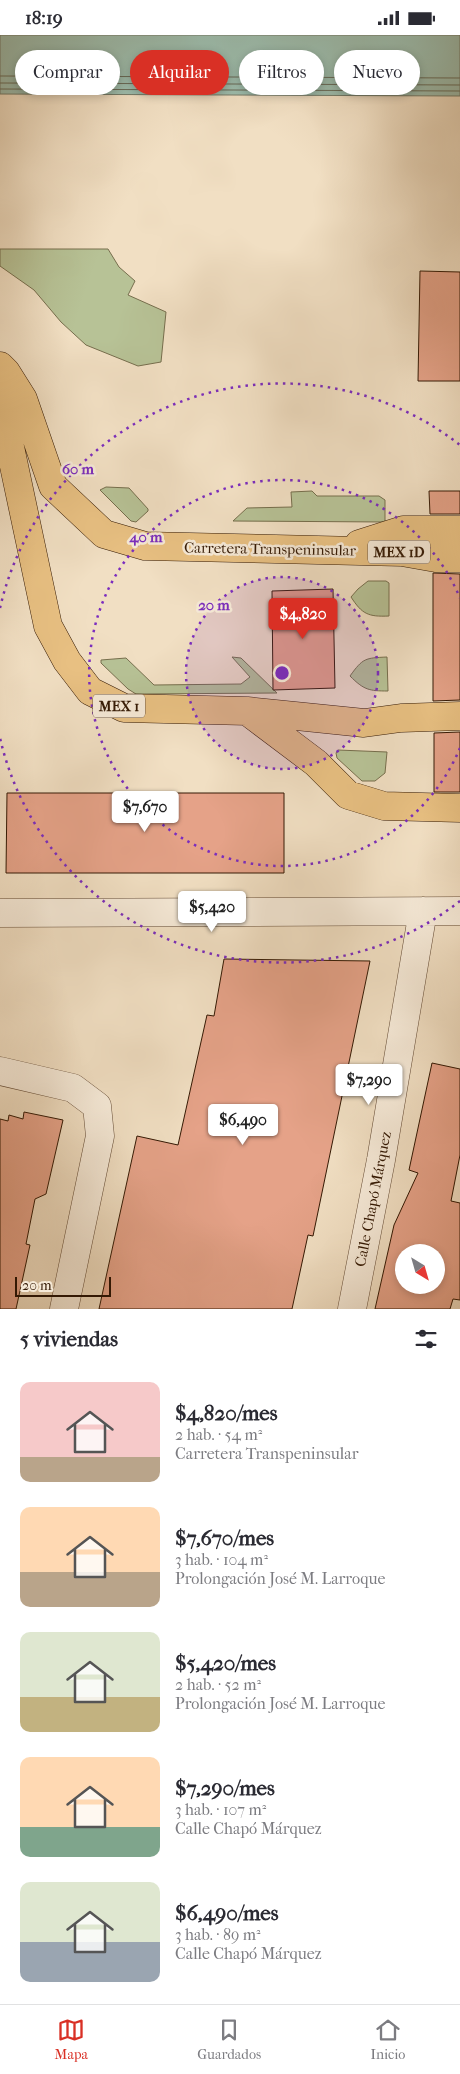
<!DOCTYPE html>
<html lang="es">
<meta charset="utf-8">
<style>
body{margin:0;font-family:"IM FELL French Canon",serif;background:#f7f7f7;color:#2b2b33;height:100vh;display:flex;flex-direction:column;font-size:19px;white-space:nowrap}
*{box-sizing:border-box;margin:0}
p{font-size:16px;color:#7c7c81}
.icon{flex:none;width:28px;height:28px;fill:none;stroke:currentColor;stroke-width:2;stroke-linecap:round;stroke-linejoin:round}
.map{position:relative;height:1274px;overflow:hidden}
.drawer{display:flex;flex-direction:column;background:#fff;flex:1}
.drawer>*{flex:none}
.guide{position:absolute;left:15px;top:15px;width:430px;height:45px;display:flex;gap:10px}
.needle{width:32px;rotate:143deg}
.buttons{position:absolute;left:395px;top:1209px;display:grid;gap:10px}
.buttons a{display:grid;place-items:center;width:50px;height:50px;border-radius:50%;background:#fff;box-shadow:0 2px 8px #0003;font-size:25px}
.scale{position:absolute;left:15px;bottom:12px;width:96px;box-sizing:border-box;padding-left:5px;border:2px solid #341904;border-top:0;font-size:14px;line-height:18px;white-space:nowrap;color:#341904;-webkit-text-stroke:4px #f6ead8;paint-order:stroke}
.price{position:absolute;translate:-50% -42px;padding:0 11px;border-radius:5px;background:#fff;color:#222;font-size:16px;line-height:32px;filter:drop-shadow(0 1px 2px #0008)}
.price::after{content:'';position:absolute;left:50%;top:30px;width:15px;height:11px;margin-left:-8px;background:inherit;clip-path:polygon(0 0,100% 0,50% 100%)}
.price.current{background:#d93025;color:#fff}
ul{padding:0;list-style:none}
li{display:flex;align-items:center;gap:15px;height:125px;padding:0 20px}
li span{display:grid;place-items:center;flex:none;width:140px;height:100px;border-radius:10px;color:#555}
li>.icon{margin-inline-start:auto}
span .icon{width:60px;height:60px;fill:#fffc;stroke-width:1}
li b{font-size:21px}
h2{display:flex;justify-content:space-between;align-items:center;height:60px;padding:0 20px;font-size:21px}
.chip{padding:0 18px;border-radius:22px;background:#fff;box-shadow:0 2px 8px #0003;font-size:18px;line-height:45px}
.chip.current{background:#d93025;color:#fff}
.status{display:flex;justify-content:space-between;align-items:center;height:35px;padding:0 25px;background:#fff;direction:ltr}
.status svg{height:14px;fill:currentColor}
.dock{display:flex;justify-content:space-around;align-items:center;height:70px;border-top:1px solid #e1e1e2;background:#fff;font-size:14px;color:#7c7c81}
.dock a{display:grid;justify-items:center;gap:2px}
.dock .current{color:#d93025}
.map>svg:first-child{display:block}
</style>
<div class="status"><b>18:19</b><svg viewBox="0 0 49 12"><path d="M0 12V9h3v3zM5 12V6h3v6zM10 12V3h3v9zM15 12V0h3v12zM26 1h20v11H26zM47 4h2v5h-2z"/></svg></div>
<div class="map">
<svg width="460" height="1274" viewBox="0 0 460 1274">
<rect width="100%" height="100%" fill="#f1dfc3"/>
<filter id="stains"><feTurbulence type="fractalNoise" baseFrequency=".004" numOctaves="4"/><feColorMatrix values="0 0 0 0 .2 0 0 0 0 .09 0 0 0 0 .02 0 0 0 .5 -.17"/></filter>
<radialGradient id="worn" r=".72"><stop offset=".6" stop-color="#630" stop-opacity="0"/><stop offset="1" stop-color="#630" stop-opacity=".3"/></radialGradient>
<path fill="#b7c296" stroke="#766e4d" d="M 0,214 L 108,214 L 119,232 L 135,246 L 128,260 L 166,277 L 161,327 L 138,331 L 86,310 L 61,287 L 34,255 L 0,231 Z
M 106,452 L 129,453 L 148,474 L 148,476 L 136,487 L 131,486 L 100,455 Z
M 312,456 L 317,461 L 379,461 L 385,465 L 385,487 L 233,486 L 247,473 L 292,472 L 291,457 Z
M 368,546 L 386,546 L 389,548 L 389,581 C 368,582 362,579 351,562 L 358,554 Z
M 232,622 L 241,623 L 277,658 L 136,659 L 128,654 L 101,628 L 101,625 L 126,623 L 154,650 L 241,649 L 250,642 Z
M 387,622 L 388,656 C 369,656 364,655 350,641 C 363,623 365,623 387,622 Z
M 338,715 L 387,717 L 385,738 L 375,746 L 362,746 L 337,723 L 336,718 Z"/>
<path fill="#9cbdae" stroke="#727b6a" d="M 0,0 L 460,0 L 460,61 L 0,59 Z"/>
<g fill="none" stroke-linecap="round" stroke-linejoin="round">
<path stroke="#686b59" stroke-width="1" d="M 0,41 L 460,43
M 0,48 L 460,50
M 0,54 L 460,56"/>
</g>
<path fill="#e5a288" stroke="#341904" fill-rule="evenodd" d="M 420,236 L 460,237 L 460,346 L 418,346 Z
M 429,456 L 460,456 L 460,479 L 430,479 Z
M 433,538 L 460,539 L 460,665 L 433,666 Z
M 333,554 L 335,653 L 273,655 L 272,556 Z
M 460,697 L 460,757 L 434,757 L 434,698 Z
M 7,758 L 284,758 L 284,838 L 6,838 Z
M 224,924 L 370,926 L 313,1201 L 308,1200 L 292,1274 L 99,1274 L 137,1101 L 178,1110 L 207,980 L 214,981 Z
M 432,1028 L 460,1034 L 460,1120 L 451,1166 L 460,1168 L 460,1265 L 453,1264 L 450,1274 L 375,1274 L 394,1190 L 418,1138 L 409,1135 ZM 404,1218 L 436,1218 L 436,1250 L 404,1250 Z
M 24,1077 L 63,1085 L 46,1159 L 35,1164 L 26,1209 L 30,1210 L 16,1274 L 0,1274 L 0,1084 L 8,1086 L 9,1080 L 23,1084 Z"/>
<g fill="none" stroke-linecap="round" stroke-linejoin="round">
<defs>
<path id="minor" d="M 0,878 L 460,876
M 0,1036 L 73,1053 L 97,1071 L 100,1101 L 64,1274
M 352,1274 L 381,1125 L 423,876"/>
<path id="motorway" d="M 0,331 L 6,337 L 23,364 L 53,451 L 104,499 L 145,511 L 402,517 L 436,523 L 460,523
M 0,365 L 48,591 L 67,626 L 90,656 L 124,673 L 247,676 L 364,688 L 401,683 L 460,681
M 359,509 L 403,495 L 460,495
M 247,676 L 316,728 L 348,760 L 384,771 L 460,773"/>
</defs>
<use href="#minor" stroke="#634a34" stroke-width="29"/>
<use href="#motorway" stroke="#341904" stroke-width="29"/>
<use href="#minor" stroke="#f6ead8" stroke-width="28"/>
<use href="#motorway" stroke="#e8c082" stroke-width="28"/>
</g>
<circle cx="282" cy="638" r="96" fill="#7b2cbf" fill-opacity=".12"/>
<g fill="none" stroke="#7b2cbf" stroke-width="2.5" stroke-dasharray="2.5 5">
<circle cx="282" cy="638" r="96"/>
<path d="M460 713A193 193 0 1 1 460 563"/>
<path d="M460 866A289 289 0 0 1 0 703M0 573A289 289 0 0 1 460 410"/>
</g>
<g text-anchor="middle" stroke-width="5" stroke-linejoin="round" paint-order="stroke">
<g fill="#f6ead8" stroke="#6e5844" stroke-width="1">
<rect x="368" y="505.5" width="62" height="23" rx="4"/>
<rect x="93" y="659.5" width="52" height="23" rx="4"/>
</g>
<g font-size="14" font-weight="bold" fill="#341904">
<text x="399" y="522">MEX 1D</text>
<text x="119" y="676">MEX 1</text>
</g>
<g font-size="15" fill="#341904" stroke="#f6ead8">
<text transform="translate(270 514) rotate(1)" y="5">Carretera Transpeninsular</text>
<text transform="translate(373 1164) rotate(-79)" y="5">Calle Chapó Márquez</text>
</g>
</g>
<circle cx="282" cy="638" r="8" fill="#7b2cbf" stroke="#f6ead8" stroke-width="2.5"/>
<g font-size="15" text-anchor="middle" font-weight="bold" fill="#7b2cbf" stroke="#f6ead8" stroke-width="5" stroke-linejoin="round" paint-order="stroke">
<text x="78" y="439">60 m</text>
<text x="146" y="507">40 m</text>
<text x="214" y="575">20 m</text>
</g>
<rect width="100%" height="100%" filter="url(#stains)"/>
<rect width="100%" height="100%" fill="url(#worn)"/>
</svg>
<div class="buttons">
<a><svg class="needle" viewBox="-14 -14 28 28"><path d="M0-13l5 13h-10z" fill="#e53935"/><path d="M0 13l5-13h-10z" fill="#7c7c81"/></svg></a>
</div>
<div class="scale">20 m</div>
<b class="price current" style="left:303px;top:605px">$4,820</b>
<b class="price" style="left:145px;top:798px">$7,670</b>
<b class="price" style="left:212px;top:898px">$5,420</b>
<b class="price" style="left:369px;top:1071px">$7,290</b>
<b class="price" style="left:243px;top:1111px">$6,490</b>
<div class="guide">
<a class="chip">Comprar</a>
<a class="chip current">Alquilar</a>
<a class="chip">Filtros</a>
<a class="chip">Nuevo</a>
</div>
</div>
<section class="drawer">
<h2>5 viviendas<svg class="icon" aria-label="filters" viewBox="0 0 24 24"><path d="M4 7h16M4 17h16"/><circle cx="9" cy="7" r="2"/><circle cx="15" cy="17" r="2"/></svg></h2>
<ul>
<li><span style="background:linear-gradient(#f6c9c9 75%,#b9a48a 0)"><svg class="icon" aria-label="home" viewBox="0 0 24 24"><path d="M3 11l9-7 9 7M6 9v11h12V9"/></svg></span><div><b>$4,820/mes</b><p>2 hab. · 54 m²</p><p>Carretera Transpeninsular</p></div></li>
<li><span style="background:linear-gradient(#ffd9b3 65%,#b9a48a 0)"><svg class="icon" aria-label="home" viewBox="0 0 24 24"><path d="M3 11l9-7 9 7M6 9v11h12V9"/></svg></span><div><b>$7,670/mes</b><p>3 hab. · 104 m²</p><p>Prolongación José M. Larroque</p></div></li>
<li><span style="background:linear-gradient(#dfe7d0 65%,#c2b280 0)"><svg class="icon" aria-label="home" viewBox="0 0 24 24"><path d="M3 11l9-7 9 7M6 9v11h12V9"/></svg></span><div><b>$5,420/mes</b><p>2 hab. · 52 m²</p><p>Prolongación José M. Larroque</p></div></li>
<li><span style="background:linear-gradient(#ffd9b3 70%,#7fa58c 0)"><svg class="icon" aria-label="home" viewBox="0 0 24 24"><path d="M3 11l9-7 9 7M6 9v11h12V9"/></svg></span><div><b>$7,290/mes</b><p>3 hab. · 107 m²</p><p>Calle Chapó Márquez</p></div></li>
<li><span style="background:linear-gradient(#dfe7d0 60%,#9aa5b1 0)"><svg class="icon" aria-label="home" viewBox="0 0 24 24"><path d="M3 11l9-7 9 7M6 9v11h12V9"/></svg></span><div><b>$6,490/mes</b><p>3 hab. · 89 m²</p><p>Calle Chapó Márquez</p></div></li>
</ul>
</section>
<nav class="dock">
<a class="current"><svg class="icon" aria-label="map" viewBox="0 0 24 24"><path d="M3 6l6-2 6 2 6-2v14l-6 2-6-2-6 2zM9 4v14M15 6v14"/></svg>Mapa</a>
<a><svg class="icon" aria-label="saved" viewBox="0 0 24 24"><path d="M7 4h10v16l-5-4-5 4z"/></svg>Guardados</a>
<a><svg class="icon" aria-label="home" viewBox="0 0 24 24"><path d="M3 11l9-7 9 7M6 9v11h12V9"/></svg>Inicio</a>
</nav>
